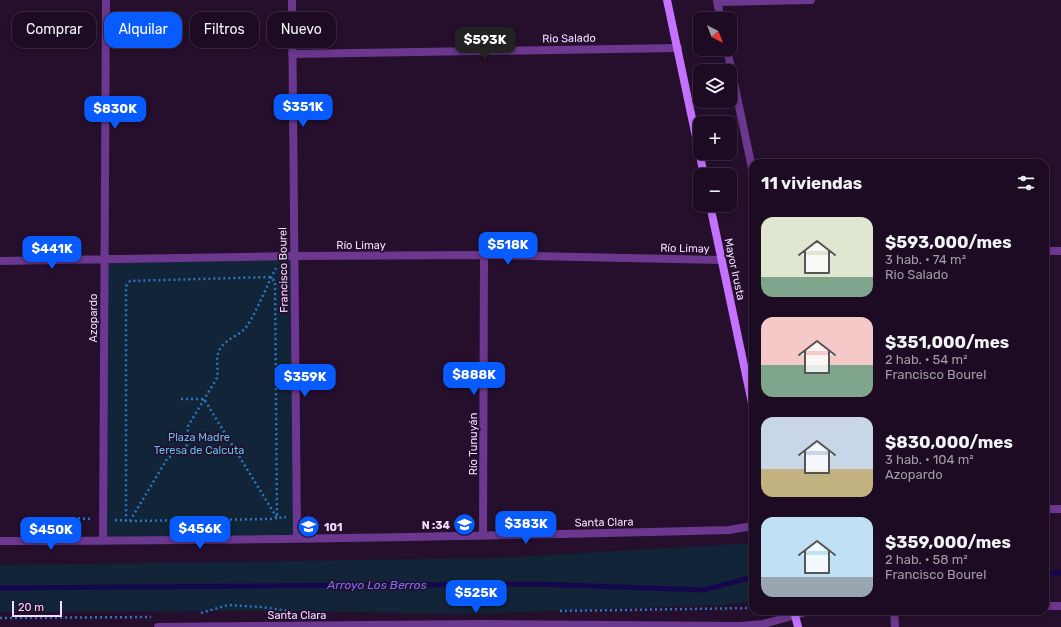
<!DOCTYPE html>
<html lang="es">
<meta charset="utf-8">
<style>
body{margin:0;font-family:Rubik,sans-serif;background:#25142a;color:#f1f3f6;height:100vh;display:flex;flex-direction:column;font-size:15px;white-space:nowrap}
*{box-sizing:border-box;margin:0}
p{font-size:13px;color:#a09ba5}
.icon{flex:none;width:22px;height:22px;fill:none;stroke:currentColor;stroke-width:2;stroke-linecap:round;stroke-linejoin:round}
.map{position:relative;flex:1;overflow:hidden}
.sheet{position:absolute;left:749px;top:159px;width:300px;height:456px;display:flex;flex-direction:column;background:#1c0b22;border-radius:12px;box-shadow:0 2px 6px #0003,0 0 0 1px #3a2b40}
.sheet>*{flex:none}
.banner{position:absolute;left:12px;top:12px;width:380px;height:36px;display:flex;gap:8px}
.needle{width:26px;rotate:138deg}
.buttons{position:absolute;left:693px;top:12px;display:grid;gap:8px}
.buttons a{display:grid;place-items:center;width:44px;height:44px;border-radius:8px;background:#1c0b22;box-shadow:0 2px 6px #0003,0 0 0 1px #3a2b40;font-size:20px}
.scale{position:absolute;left:12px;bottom:10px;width:50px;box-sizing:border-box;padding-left:4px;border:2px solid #f3dbff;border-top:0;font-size:11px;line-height:14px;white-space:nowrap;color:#f3dbff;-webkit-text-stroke:3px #250f2d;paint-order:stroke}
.price{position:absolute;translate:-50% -34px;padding:0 9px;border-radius:8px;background:#075bff;color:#fff;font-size:13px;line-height:26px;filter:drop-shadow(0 1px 2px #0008)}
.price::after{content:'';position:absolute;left:50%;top:24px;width:12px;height:9px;margin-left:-6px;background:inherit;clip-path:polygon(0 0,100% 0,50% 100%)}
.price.on{background:#222;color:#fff}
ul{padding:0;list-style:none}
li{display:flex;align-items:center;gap:12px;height:100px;padding:0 12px}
li span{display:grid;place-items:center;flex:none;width:112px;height:80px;border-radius:12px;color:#555}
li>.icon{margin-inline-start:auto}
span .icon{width:48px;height:48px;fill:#fffc;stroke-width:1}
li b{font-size:17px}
h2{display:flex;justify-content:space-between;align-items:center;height:48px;padding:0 12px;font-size:17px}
.pill{padding:0 14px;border-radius:12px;background:#1c0b22;box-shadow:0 2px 6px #0003,0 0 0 1px #3a2b40;font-size:14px;line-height:36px}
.pill.on{background:#075bff;color:#fff}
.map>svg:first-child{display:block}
</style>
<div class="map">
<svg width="1061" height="627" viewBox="0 0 1061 627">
<rect width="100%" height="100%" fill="#250f2d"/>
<path fill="#122437" d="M 294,256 L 297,539 L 103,541 L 105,260 Z
M 753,543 L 753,602 L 723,605 L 469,614 L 279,611 L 0,612 L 0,565 L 499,558 Z"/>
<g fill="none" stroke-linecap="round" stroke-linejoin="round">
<path stroke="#15074e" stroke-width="5" d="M 1045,573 L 1061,573
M 0,588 L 535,584 L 703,590 L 753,577"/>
<path stroke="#2877c6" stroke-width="2.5" stroke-dasharray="2 3" stroke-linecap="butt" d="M 181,399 L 204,399 L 277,518 L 286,517
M 73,518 L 92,519
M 115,520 L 130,521 L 270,519 L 277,518 L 275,281 L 269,277 L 130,281 L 126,286 L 126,521
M 130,521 L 167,459 L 187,445 L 188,426 L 217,378 C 219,369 215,359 219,351 C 225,338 239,337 247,326 C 257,311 267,285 276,268
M 560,611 L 753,608
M 201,613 L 228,605 L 261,607 L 295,612
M 0,618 L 151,617"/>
<path stroke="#6c378f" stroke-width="8" d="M 292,0 L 297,539
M 721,19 L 717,2 L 811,0
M 727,49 L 753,173
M 292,54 L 678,48
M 1045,251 L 1061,251
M 0,261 L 294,256 L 484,255 L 721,260
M 1045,509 L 1061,509
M 483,536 L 484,255
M 0,541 C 243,541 486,536 729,530 L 753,526
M 103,541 L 106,0
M 1045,606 L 1061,606
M 894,611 L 895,627
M 158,627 L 486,624 L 740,626 L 763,624 L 810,611"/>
<path stroke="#c472ff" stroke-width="8" d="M 667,0 L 704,175
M 710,205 L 753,408
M 794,611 L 798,627"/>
</g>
<defs>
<symbol id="school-disc" viewBox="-11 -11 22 22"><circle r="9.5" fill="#075bff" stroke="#250f2d"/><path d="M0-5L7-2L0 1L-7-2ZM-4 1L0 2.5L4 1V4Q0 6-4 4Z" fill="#fff"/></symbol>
</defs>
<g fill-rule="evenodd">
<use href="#school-disc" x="452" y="512" width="25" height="25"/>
<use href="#school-disc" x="296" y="514" width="25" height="25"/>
</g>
<g text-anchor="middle" stroke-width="3.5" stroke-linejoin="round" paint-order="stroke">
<g font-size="11" fill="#f3dbff" stroke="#250f2d">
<text transform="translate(569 38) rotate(-1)" y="4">Rio Salado</text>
<text x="361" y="249">Río Limay</text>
<text transform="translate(685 248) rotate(1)" y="4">Río Limay</text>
<text transform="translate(735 269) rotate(78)" y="4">Mayor Irusta</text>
<text transform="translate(283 270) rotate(-91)" y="4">Francisco Bourel</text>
<text transform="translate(93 318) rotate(-90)" y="4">Azopardo</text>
<text transform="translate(473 444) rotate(-90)" y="4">Río Tunuyán</text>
<text transform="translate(604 522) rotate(-1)" y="4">Santa Clara</text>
<text x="297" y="619">Santa Clara</text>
</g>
<g font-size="11" fill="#5dbee9" stroke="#250f2d">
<text x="199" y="441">Plaza Madre<tspan x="199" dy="13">Teresa de Calcuta</tspan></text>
</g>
<g font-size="11" font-weight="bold" fill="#f3dbff" stroke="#250f2d" text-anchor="end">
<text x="450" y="529">N :34</text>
<text x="324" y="531" text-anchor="start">101</text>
</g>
<g font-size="12" font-style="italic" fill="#7370ff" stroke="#250f2d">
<text x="377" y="589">Arroyo Los Berros</text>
</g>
</g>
</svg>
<div class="buttons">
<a><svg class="needle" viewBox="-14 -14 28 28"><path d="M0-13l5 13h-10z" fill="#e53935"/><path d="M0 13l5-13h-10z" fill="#a09ba5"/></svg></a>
<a><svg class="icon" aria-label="layers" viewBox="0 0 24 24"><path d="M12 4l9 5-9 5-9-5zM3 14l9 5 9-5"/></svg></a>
<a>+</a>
<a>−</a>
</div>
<div class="scale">20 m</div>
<b class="price on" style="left:485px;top:61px">$593K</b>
<b class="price" style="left:303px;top:128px">$351K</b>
<b class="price" style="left:115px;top:130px">$830K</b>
<b class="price" style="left:508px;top:266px">$518K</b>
<b class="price" style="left:52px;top:270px">$441K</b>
<b class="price" style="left:474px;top:396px">$888K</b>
<b class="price" style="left:305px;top:398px">$359K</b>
<b class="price" style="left:526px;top:545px">$383K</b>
<b class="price" style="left:200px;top:550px">$456K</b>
<b class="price" style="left:51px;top:551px">$450K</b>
<b class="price" style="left:476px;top:614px">$525K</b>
<div class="banner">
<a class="pill">Comprar</a>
<a class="pill on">Alquilar</a>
<a class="pill">Filtros</a>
<a class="pill">Nuevo</a>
</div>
<section class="sheet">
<h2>11 viviendas<svg class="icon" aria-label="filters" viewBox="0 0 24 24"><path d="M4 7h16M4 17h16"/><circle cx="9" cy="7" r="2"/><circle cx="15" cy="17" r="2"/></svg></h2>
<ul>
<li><span style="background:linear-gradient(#dfe7d0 75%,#7fa58c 0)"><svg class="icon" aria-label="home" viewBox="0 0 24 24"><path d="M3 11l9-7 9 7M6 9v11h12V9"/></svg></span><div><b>$593,000/mes</b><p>3 hab. · 74 m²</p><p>Rio Salado</p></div></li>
<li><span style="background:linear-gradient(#f6c9c9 60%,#7fa58c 0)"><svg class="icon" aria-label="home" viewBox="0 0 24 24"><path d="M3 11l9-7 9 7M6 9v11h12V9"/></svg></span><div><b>$351,000/mes</b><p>2 hab. · 54 m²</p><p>Francisco Bourel</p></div></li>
<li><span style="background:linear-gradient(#c9d6e8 65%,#c2b280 0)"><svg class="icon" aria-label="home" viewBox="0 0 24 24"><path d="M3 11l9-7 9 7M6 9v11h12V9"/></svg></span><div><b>$830,000/mes</b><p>3 hab. · 104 m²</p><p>Azopardo</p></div></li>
<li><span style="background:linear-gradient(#bfe0f5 75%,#9aa5b1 0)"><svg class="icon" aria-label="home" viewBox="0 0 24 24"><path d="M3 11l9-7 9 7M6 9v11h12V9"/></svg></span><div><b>$359,000/mes</b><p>2 hab. · 58 m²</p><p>Francisco Bourel</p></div></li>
</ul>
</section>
</div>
